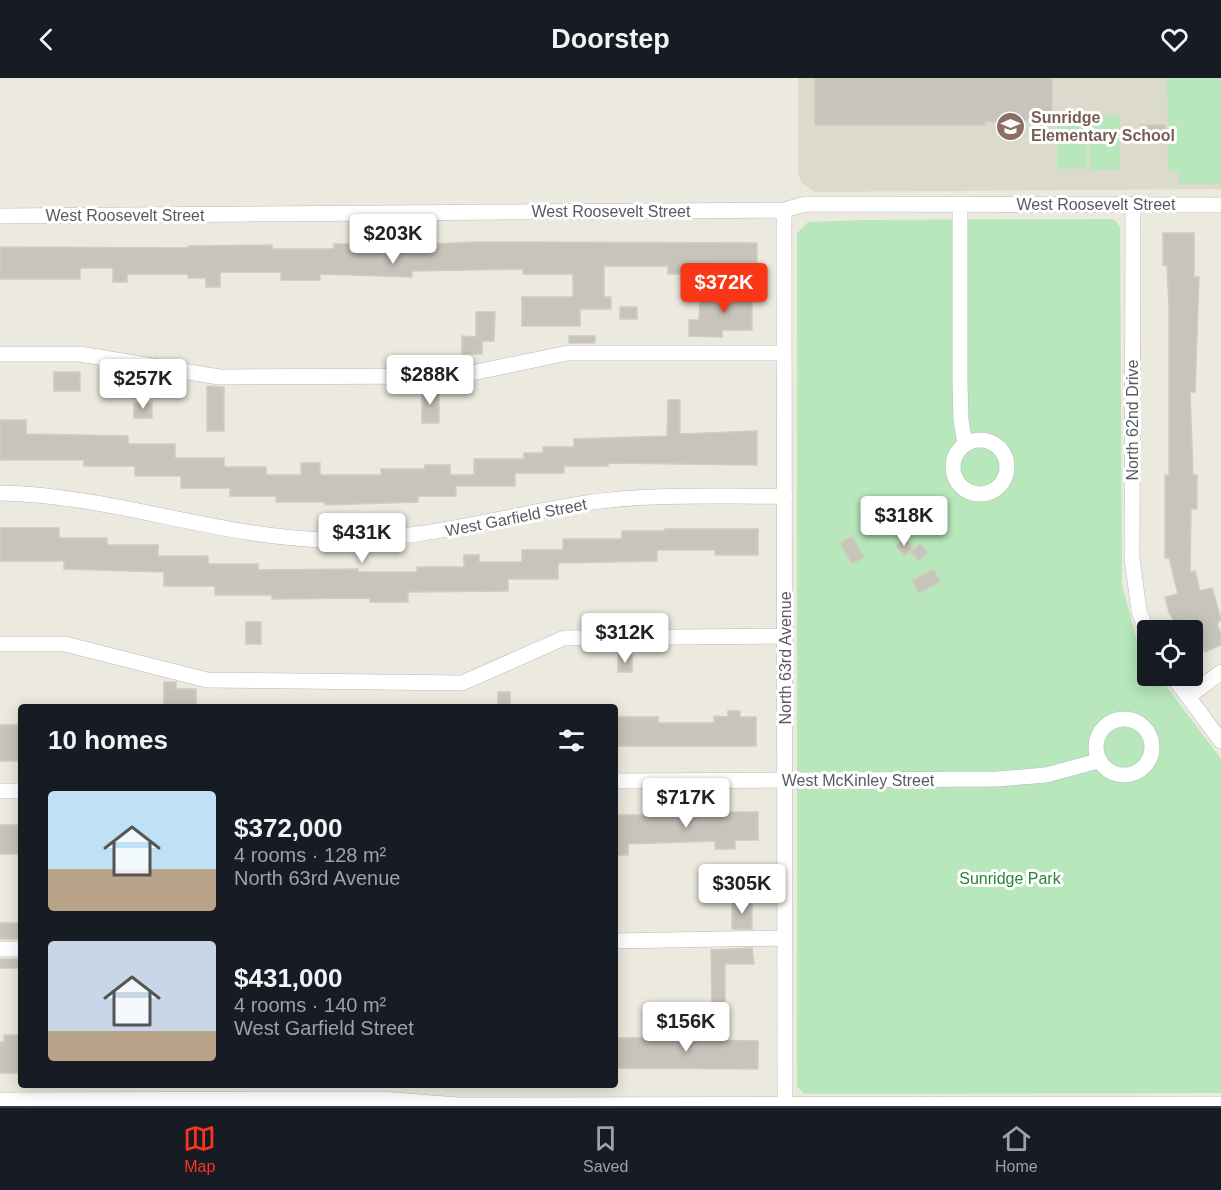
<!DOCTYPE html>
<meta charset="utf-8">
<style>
body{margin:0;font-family:Helvetica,sans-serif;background:#242831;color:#f1f3f6;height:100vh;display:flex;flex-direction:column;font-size:22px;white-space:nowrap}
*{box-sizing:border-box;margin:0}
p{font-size:20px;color:#9ea1a6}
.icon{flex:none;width:33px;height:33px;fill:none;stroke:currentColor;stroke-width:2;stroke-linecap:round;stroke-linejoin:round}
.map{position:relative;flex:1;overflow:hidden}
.panel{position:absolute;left:18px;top:626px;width:600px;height:384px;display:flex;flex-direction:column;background:#171b24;border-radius:6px;box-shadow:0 3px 15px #0003}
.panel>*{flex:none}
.fabs{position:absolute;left:1137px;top:542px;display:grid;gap:12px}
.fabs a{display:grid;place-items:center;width:66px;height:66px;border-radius:6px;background:#171b24;box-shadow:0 3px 15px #0003;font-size:30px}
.price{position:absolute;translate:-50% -51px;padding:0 14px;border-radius:6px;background:#fff;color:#222;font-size:20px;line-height:39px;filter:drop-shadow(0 2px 3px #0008)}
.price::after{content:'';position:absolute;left:50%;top:36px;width:18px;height:14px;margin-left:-9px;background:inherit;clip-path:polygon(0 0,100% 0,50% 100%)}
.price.on{background:#f93717;color:#fff}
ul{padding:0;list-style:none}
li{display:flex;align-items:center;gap:18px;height:150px;padding:0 30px}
li span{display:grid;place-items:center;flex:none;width:168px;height:120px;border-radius:6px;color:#555}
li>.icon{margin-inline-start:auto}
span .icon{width:72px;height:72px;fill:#fffc;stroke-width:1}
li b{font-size:26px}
h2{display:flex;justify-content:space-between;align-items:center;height:72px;padding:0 30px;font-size:26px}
header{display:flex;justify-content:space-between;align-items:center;height:78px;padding:0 30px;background:#171b24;font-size:27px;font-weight:700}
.menu{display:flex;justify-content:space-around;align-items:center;height:84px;border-top:2px solid #363941;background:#171b24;font-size:16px;color:#9ea1a6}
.menu a{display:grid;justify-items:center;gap:3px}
.menu .on{color:#f93717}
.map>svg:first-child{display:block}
</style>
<header><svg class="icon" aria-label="back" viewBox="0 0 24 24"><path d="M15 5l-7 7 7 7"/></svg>Doorstep<svg class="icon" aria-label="heart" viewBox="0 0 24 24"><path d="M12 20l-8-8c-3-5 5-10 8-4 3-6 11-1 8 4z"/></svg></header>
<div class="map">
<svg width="1221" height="1028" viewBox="0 0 1221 1028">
<rect width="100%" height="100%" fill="#eceade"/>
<path fill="#dcd9cd" d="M 798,0 L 1221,0 L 1221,111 L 814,114 L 802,105 L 798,95 Z"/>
<path fill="#b7e7ba" d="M 1167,0 L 1221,0 L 1221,106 L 1179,106 L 1179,95 L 1168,93 Z
M 1057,37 L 1087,37 L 1087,90 L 1057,91 Z
M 1090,37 L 1120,37 L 1120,92 L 1090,92 Z
M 864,142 L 1110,141 L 1115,142 L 1120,149 L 1122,507 L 1137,562 L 1147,581 L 1148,597 L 1158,597 L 1221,681 L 1221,1015 L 805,1016 L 797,1009 L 797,155 L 808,144 Z"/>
<path fill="#c7c4bb" stroke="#d1ccbc" stroke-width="1.5" d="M 815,0 L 1052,0 L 1052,43 L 984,44 L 985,47 L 815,47 Z
M 1140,47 L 1165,47 L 1165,59 L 1140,59 Z
M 1163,155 L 1194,155 L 1194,199 L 1199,199 L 1195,314 L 1190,314 L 1193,397 L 1197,397 L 1197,431 L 1191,431 L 1190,494 L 1195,493 L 1200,513 L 1212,510 L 1221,541 L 1217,546 L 1221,556 L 1221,567 L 1205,574 L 1200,562 L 1192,565 L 1192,552 L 1179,552 L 1169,534 L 1165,519 L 1178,516 L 1169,480 L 1165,480 L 1165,397 L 1169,397 L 1169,229 L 1167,187 L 1163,187 Z
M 475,164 L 757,165 L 757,185 L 712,185 L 712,196 L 668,196 L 668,188 L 604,188 L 604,219 L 611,219 L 611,231 L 580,231 L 580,248 L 522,248 L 522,219 L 573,219 L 573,196 L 523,196 L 523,191 L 412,193 L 412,199 L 320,196 L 320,202 L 281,202 L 281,194 L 220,194 L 220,209 L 206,209 L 206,200 L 188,200 L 188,196 L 127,196 L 127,204 L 113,204 L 113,190 L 80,190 L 80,201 L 0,201 L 0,169 L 188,170 L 188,168 L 272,167 L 272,171 L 334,171 L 334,166 L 370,166 L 370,169 L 434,168 L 434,166 Z
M 731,209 L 752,209 L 752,252 L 722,252 L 722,259 L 689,258 L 689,242 L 699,242 L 700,221 L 731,221 Z
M 620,229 L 637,229 L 637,241 L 620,241 Z
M 476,234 L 495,234 L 494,263 L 482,263 L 482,276 L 462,276 L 462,258 L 476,259 Z
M 569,258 L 595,258 L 595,265 L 569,265 Z
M 54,294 L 80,294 L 80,313 L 54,313 Z
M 207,308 L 224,309 L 224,353 L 207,353 Z
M 422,310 L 439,310 L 439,345 L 422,345 Z
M 668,322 L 680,322 L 680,356 L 757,353 L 757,387 L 608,385 L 608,388 L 564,388 L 564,395 L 515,395 L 515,408 L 456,408 L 456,418 L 418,418 L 418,424 L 325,427 L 325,424 L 276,424 L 276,418 L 230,418 L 230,410 L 181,410 L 181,398 L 135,398 L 135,388 L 84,388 L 84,382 L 0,382 L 0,342 L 26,342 L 26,356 L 128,358 L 128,366 L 175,366 L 175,380 L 224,380 L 224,389 L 266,389 L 266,397 L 301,397 L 301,385 L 320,385 L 320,397 L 381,397 L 381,391 L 425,391 L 425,387 L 450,387 L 450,397 L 474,397 L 474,381 L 524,381 L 524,375 L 543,375 L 543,369 L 574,369 L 574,361 L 667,358 Z
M 134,325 L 152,325 L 152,340 L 134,340 Z
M 881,431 L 892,437 L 886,448 L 875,441 Z
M 0,450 L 59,450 L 59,460 L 107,460 L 107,467 L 158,467 L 158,478 L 208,478 L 208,486 L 258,486 L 258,492 L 358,491 L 358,494 L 417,494 L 417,489 L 464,489 L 464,477 L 479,477 L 479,484 L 522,484 L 522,472 L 563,472 L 563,461 L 622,461 L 622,453 L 665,453 L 665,451 L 758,451 L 758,477 L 715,477 L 715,472 L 657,472 L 657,483 L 558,485 L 558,501 L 508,501 L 508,513 L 408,514 L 408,524 L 370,524 L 370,520 L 272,521 L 272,517 L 215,517 L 215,508 L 164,508 L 164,494 L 64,491 L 64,483 L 0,483 Z
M 852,458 L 864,479 L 852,486 L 840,465 Z
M 905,461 L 913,470 L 904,478 L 896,468 Z
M 920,466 L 928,475 L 919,483 L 911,474 Z
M 933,491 L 940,504 L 919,515 L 912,503 Z
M 246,544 L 261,544 L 261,566 L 246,566 Z
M 618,577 L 632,577 L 632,594 L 618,594 Z
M 164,604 L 176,604 L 176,611 L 196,611 L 196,628 L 164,628 Z
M 498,614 L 510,614 L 510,628 L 498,628 Z
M 728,633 L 740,633 L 740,639 L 756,639 L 756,668 L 615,668 L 615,639 L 658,639 L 658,645 L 714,645 L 714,638 L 728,639 Z
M 0,647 L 21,647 L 21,683 L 0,683 Z
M 663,734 L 758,734 L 758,762 L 735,762 L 735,771 L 715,771 L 715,763 L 628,766 L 628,777 L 615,777 L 615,737 L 663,737 Z
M 0,747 L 21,747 L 21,776 L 0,776 Z
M 732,824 L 752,824 L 752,851 L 732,851 Z
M 0,845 L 21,845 L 21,861 L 0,861 Z
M 752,870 L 754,886 L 725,886 L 725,926 L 712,926 L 711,872 Z
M 0,881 L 21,881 L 21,890 L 0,890 Z
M 666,955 L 694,955 L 694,962 L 758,963 L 758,991 L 616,990 L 616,960 L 666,960 Z
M 4,957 L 21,957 L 21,995 L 0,995 L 0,964 L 4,964 Z"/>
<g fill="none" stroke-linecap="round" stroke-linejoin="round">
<defs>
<path id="minor" d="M 960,126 L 960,305 L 961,342 L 965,366
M 1133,126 L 1132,480 L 1139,533 L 1148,557
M 784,132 L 785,1027
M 0,138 L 784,132 L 805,126 L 1221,127
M 0,276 L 80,276 L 219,299 L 457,298 L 568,275 L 784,275
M953 389a27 27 0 1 1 54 0a27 27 0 1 1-54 0Z
M 0,415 C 111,417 216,459 327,462 C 415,464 499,439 586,425 C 651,415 719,419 785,418
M 0,566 L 65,566 L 207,602 L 462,605 L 564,560 L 784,558
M 1172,597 L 1221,663
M 1188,619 L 1221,594
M1096 669a28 28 0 1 1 56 0a28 28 0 1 1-56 0Z
M 615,703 L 998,701 L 1046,697 L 1098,683
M 0,713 L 21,713
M 615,863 L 784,860
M 0,871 L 21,871
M 0,1022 L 383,1021 L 457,1027 L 1221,1026"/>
</defs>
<use href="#minor" stroke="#b6b9bf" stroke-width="16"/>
<use href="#minor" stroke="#fff" stroke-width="15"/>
</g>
<defs>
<symbol id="school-disc" viewBox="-11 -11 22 22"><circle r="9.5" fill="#8d6e63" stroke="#fff"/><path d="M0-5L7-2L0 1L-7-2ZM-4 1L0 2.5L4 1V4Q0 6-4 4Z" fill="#fff"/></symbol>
</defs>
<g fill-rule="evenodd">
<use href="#school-disc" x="994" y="32" width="33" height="33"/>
</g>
<g text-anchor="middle" stroke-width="6" stroke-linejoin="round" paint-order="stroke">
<g font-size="16" font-weight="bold" fill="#785e54" stroke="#fff" text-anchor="start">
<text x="1031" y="45">Sunridge<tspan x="1031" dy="18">Elementary School</tspan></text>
</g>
<g font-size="16" fill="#575b61" stroke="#fff">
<text x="1096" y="132">West Roosevelt Street</text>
<text x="611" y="139">West Roosevelt Street</text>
<text x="125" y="143">West Roosevelt Street</text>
<text transform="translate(1132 342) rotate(-90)" y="6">North 62nd Drive</text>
<text transform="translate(516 439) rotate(-11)" y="6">West Garfield Street</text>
<text transform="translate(785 580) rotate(-90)" y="6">North 63rd Avenue</text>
<text x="858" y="708">West McKinley Street</text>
</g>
<g font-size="16" fill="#2c8435" stroke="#fff">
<text x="1010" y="806">Sunridge Park</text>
</g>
</g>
</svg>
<div class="fabs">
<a><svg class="icon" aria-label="locate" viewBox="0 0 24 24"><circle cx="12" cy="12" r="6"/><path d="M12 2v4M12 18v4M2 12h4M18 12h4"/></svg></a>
</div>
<b class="price" style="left:393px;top:187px">$203K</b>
<b class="price on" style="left:724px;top:236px">$372K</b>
<b class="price" style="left:430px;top:328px">$288K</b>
<b class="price" style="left:143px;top:332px">$257K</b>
<b class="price" style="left:904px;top:469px">$318K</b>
<b class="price" style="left:362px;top:486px">$431K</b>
<b class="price" style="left:625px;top:586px">$312K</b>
<b class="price" style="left:686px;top:751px">$717K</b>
<b class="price" style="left:742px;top:837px">$305K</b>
<b class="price" style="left:686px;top:975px">$156K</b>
<section class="panel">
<h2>10 homes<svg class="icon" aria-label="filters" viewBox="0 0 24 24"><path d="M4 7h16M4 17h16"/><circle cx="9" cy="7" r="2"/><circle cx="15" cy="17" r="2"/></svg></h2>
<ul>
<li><span style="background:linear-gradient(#bfe0f5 65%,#b9a48a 0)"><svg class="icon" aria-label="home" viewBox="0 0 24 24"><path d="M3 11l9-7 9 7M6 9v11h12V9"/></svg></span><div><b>$372,000</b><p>4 rooms · 128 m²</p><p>North 63rd Avenue</p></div></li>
<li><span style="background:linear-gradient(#c9d6e8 75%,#b9a48a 0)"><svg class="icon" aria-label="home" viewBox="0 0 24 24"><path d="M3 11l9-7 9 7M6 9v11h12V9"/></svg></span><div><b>$431,000</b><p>4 rooms · 140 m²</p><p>West Garfield Street</p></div></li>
</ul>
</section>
</div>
<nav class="menu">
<a class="on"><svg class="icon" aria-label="map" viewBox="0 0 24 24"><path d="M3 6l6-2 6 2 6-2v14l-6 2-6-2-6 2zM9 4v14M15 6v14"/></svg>Map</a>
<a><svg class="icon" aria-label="saved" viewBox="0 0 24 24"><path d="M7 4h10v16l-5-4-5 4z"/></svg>Saved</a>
<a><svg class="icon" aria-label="home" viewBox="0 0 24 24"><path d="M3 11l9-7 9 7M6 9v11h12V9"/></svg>Home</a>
</nav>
